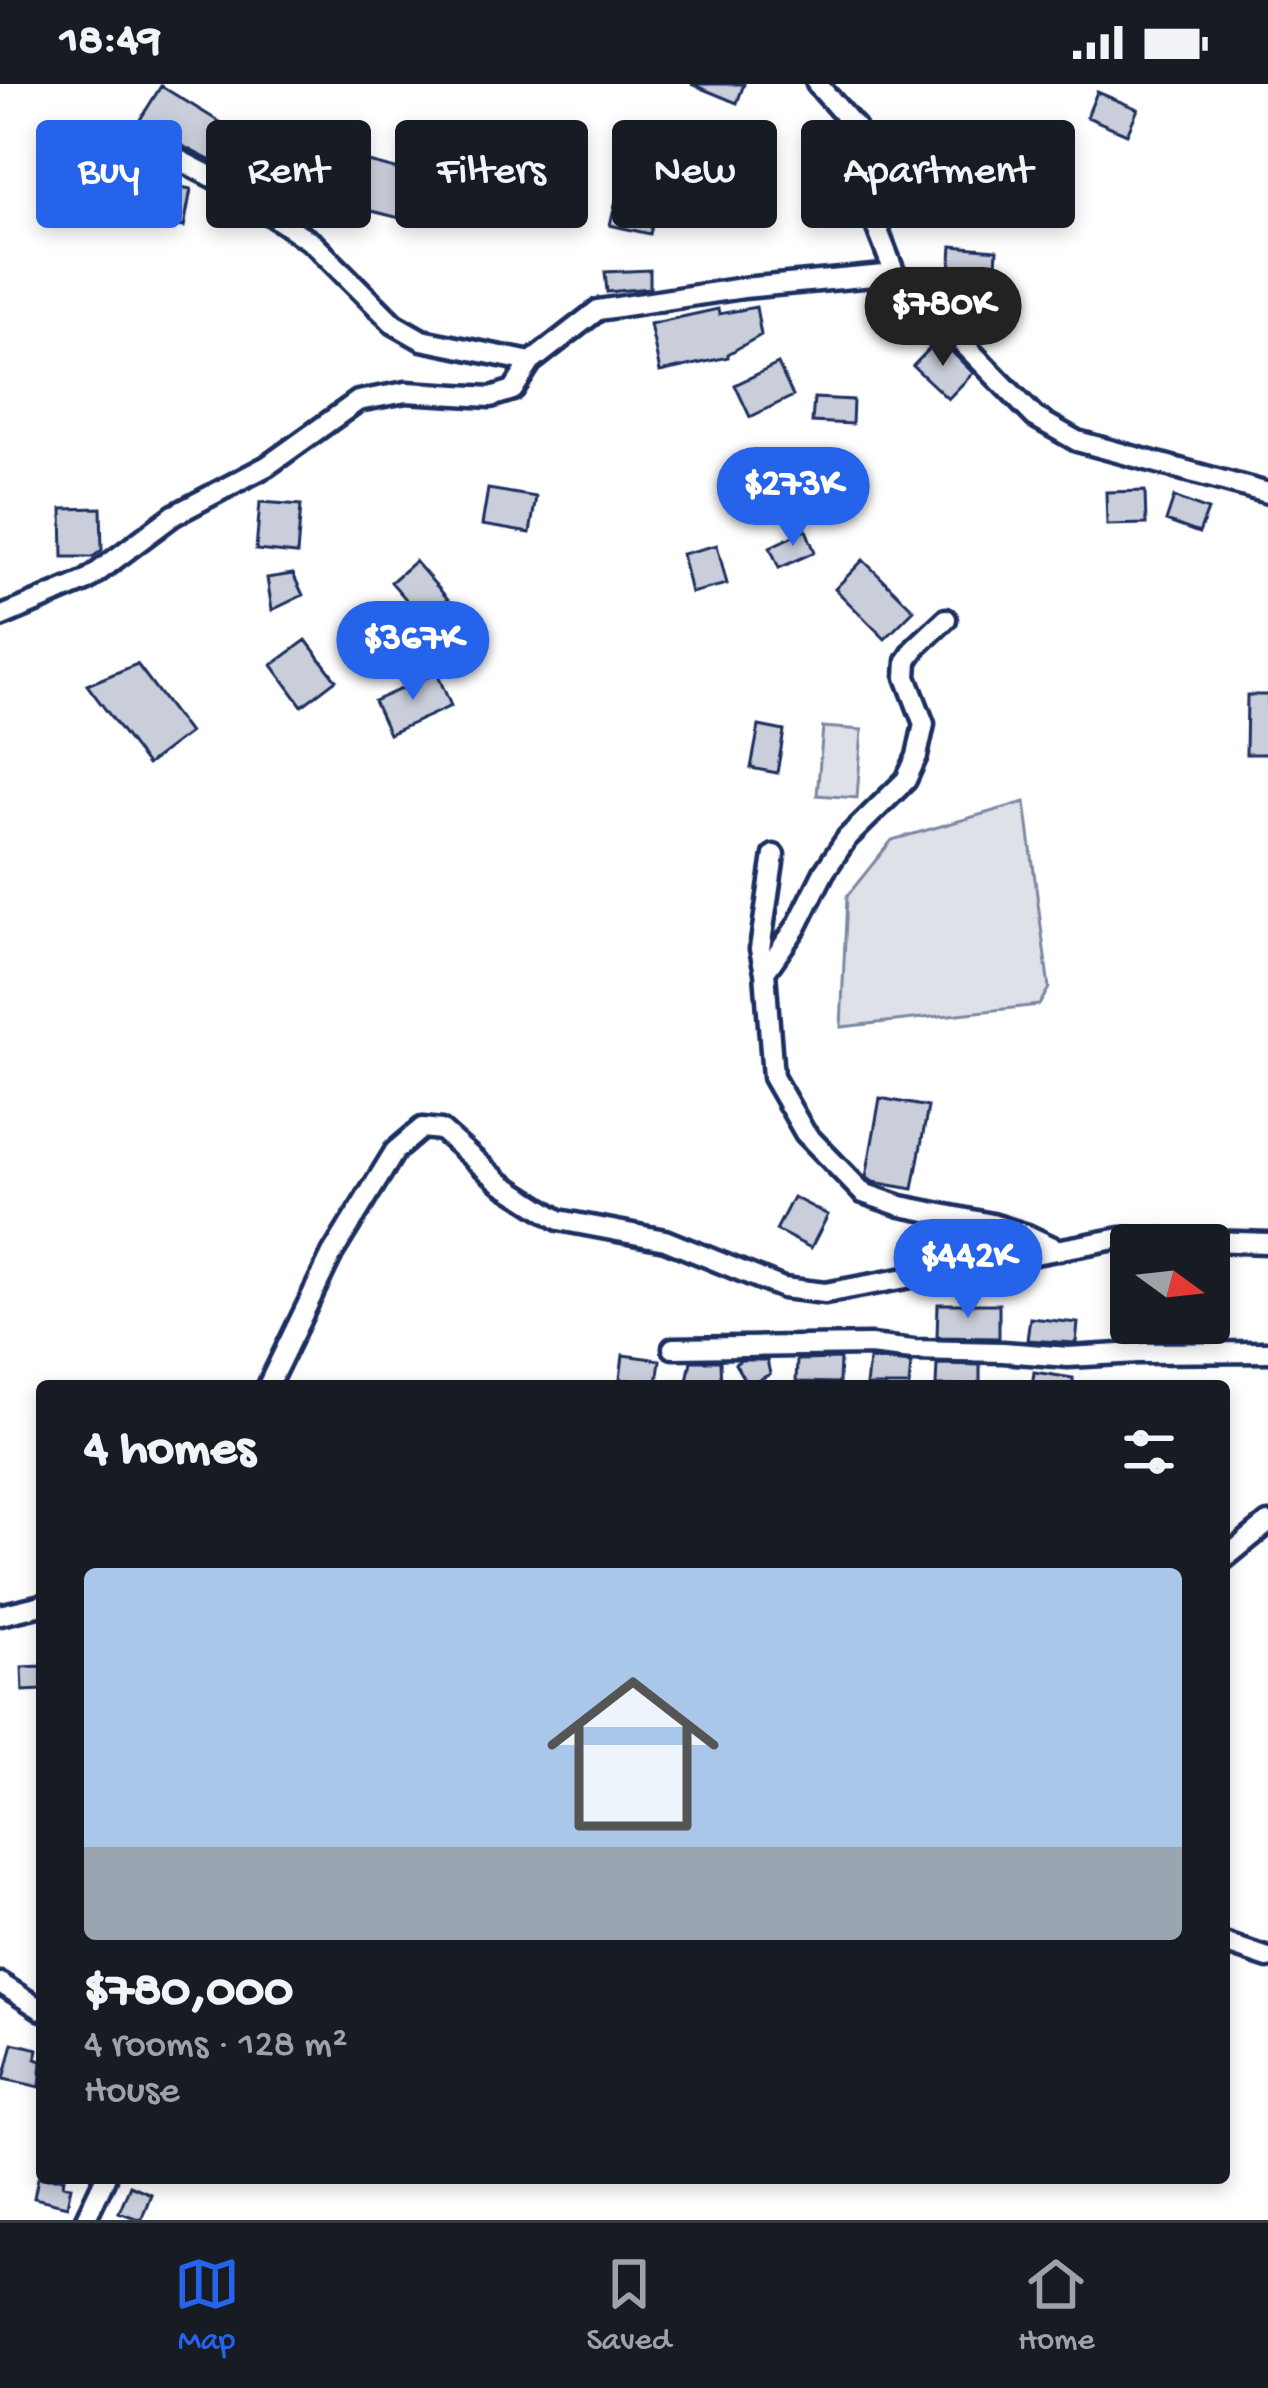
<!DOCTYPE html>
<meta charset="utf-8">
<style>
body{margin:0;font-family:"Gochi Hand",sans-serif;background:#242831;color:#f1f3f6;height:100vh;display:flex;flex-direction:column;font-size:45px;white-space:nowrap}
*{box-sizing:border-box;margin:0}
p{font-size:39px;color:#9ea1a6}
.icon{flex:none;width:66px;height:66px;fill:none;stroke:currentColor;stroke-width:2;stroke-linecap:round;stroke-linejoin:round}
.map{position:relative;flex:1;overflow:hidden}
.panel{position:absolute;left:36px;top:1296px;width:1194px;height:804px;display:flex;flex-direction:column;background:#171b24;border-radius:12px;box-shadow:0 6px 18px #0003}
.panel>*{flex:none}
.banner{position:absolute;left:36px;top:36px;width:1197px;height:108px;display:flex;gap:24px}
.needle{width:78px;rotate:105deg}
.tools{position:absolute;left:1110px;top:1140px;display:grid;gap:24px}
.tools a{display:grid;place-items:center;width:120px;height:120px;border-radius:12px;background:#171b24;box-shadow:0 6px 18px #0003;font-size:60px}
.price{position:absolute;translate:-50% -102px;padding:0 27px;border-radius:42px;background:#2563eb;color:#fff;font-size:39px;line-height:78px;filter:drop-shadow(0 3px 6px #0008)}
.price::after{content:'';position:absolute;left:50%;top:72px;width:36px;height:27px;margin-left:-18px;background:inherit;clip-path:polygon(0 0,100% 0,50% 100%)}
.price.active{background:#222;color:#fff}
ul{padding:0;list-style:none}
li{display:grid;align-content:center;gap:24px;height:636px;padding:0 48px}
li+li{border-top:3px solid #363941}
li span{display:grid;place-items:center;height:372px;border-radius:12px;color:#555}
li>.icon{margin-inline-start:auto}
span .icon{width:216px;height:216px;fill:#fffc;stroke-width:1}
li b{font-size:51px}
h2{display:flex;justify-content:space-between;align-items:center;height:144px;padding:0 48px;font-size:51px}
.chip{padding:0 42px;border-radius:12px;background:#171b24;box-shadow:0 6px 18px #0003;font-size:42px;line-height:108px}
.chip.active{background:#2563eb;color:#fff}
.status{display:flex;justify-content:space-between;align-items:center;height:84px;padding:0 60px;background:#171b24;direction:ltr}
.status svg{height:33px;fill:currentColor}
.menu{display:flex;justify-content:space-around;align-items:center;height:168px;border-top:3px solid #363941;background:#171b24;font-size:33px;color:#9ea1a6}
.menu a{display:grid;justify-items:center;gap:6px}
.menu .active{color:#2563eb}
.map>svg:first-child{display:block}
</style>
<div class="status"><b>18:49</b><svg viewBox="0 0 49 12"><path d="M0 12V9h3v3zM5 12V6h3v6zM10 12V3h3v9zM15 12V0h3v12zM26 1h20v11H26zM47 4h2v5h-2z"/></svg></div>
<div class="map">
<svg width="1268" height="2136" viewBox="0 0 1268 2136">
<rect width="100%" height="100%" fill="#fff"/>
<filter id="ink" filterUnits="userSpaceOnUse"><feTurbulence type="fractalNoise" baseFrequency=".00833" numOctaves="2"/><feDisplacementMap in="SourceGraphic" scale="24" xChannelSelector="R" yChannelSelector="G"/><feConvolveMatrix kernelMatrix="1 2 1 2 8 2 1 2 1" color-interpolation-filters="sRGB"/></filter>
<g filter="url(#ink)">
<path fill="#dee1e7" stroke="#7c88a2" stroke-width="3" d="M 823,643 L 862,646 L 857,714 L 817,711 Z
M 1025,718 L 1049,904 L 1039,921 L 841,943 L 847,812 L 892,756 Z"/>
<path fill="#caceda" stroke="#1b2f5e" stroke-width="3" d="M 691,0 L 744,0 L 737,19 Z
M 161,2 L 241,51 L 221,82 L 138,39 Z
M 1097,8 L 1138,25 L 1127,50 L 1087,33 Z
M 102,72 L 132,75 L 129,94 L 191,105 L 184,143 L 141,136 L 144,119 L 97,114 Z
M 357,75 L 411,89 L 400,134 L 346,121 Z
M 511,92 L 535,103 L 517,142 L 493,131 Z
M 619,104 L 659,114 L 650,150 L 610,141 Z
M 952,162 L 997,166 L 993,230 L 947,224 Z
M 650,186 L 650,204 L 607,208 L 605,188 Z
M 756,223 L 761,251 L 728,270 L 728,273 L 660,288 L 650,240 L 718,225 L 719,230 Z
M 939,255 L 973,289 L 948,315 L 913,282 Z
M 778,280 L 793,312 L 750,333 L 735,301 Z
M 814,314 L 853,316 L 852,340 L 812,338 Z
M 488,405 L 536,413 L 530,449 L 482,441 Z
M 1145,407 L 1146,440 L 1107,441 L 1106,408 Z
M 1174,413 L 1208,426 L 1199,449 L 1166,437 Z
M 260,418 L 301,421 L 297,470 L 256,466 Z
M 101,424 L 102,466 L 93,473 L 63,473 L 62,425 Z
M 806,446 L 815,468 L 779,484 L 770,463 Z
M 717,461 L 727,500 L 691,509 L 682,470 Z
M 863,476 L 914,526 L 885,555 L 835,505 Z
M 415,477 L 467,537 L 443,558 L 391,498 Z
M 293,490 L 303,511 L 272,526 L 267,494 Z
M 306,556 L 336,596 L 302,622 L 272,581 Z
M 137,580 L 189,649 L 147,681 L 87,601 Z
M 437,589 L 451,622 L 389,650 L 374,617 Z
M 1247,611 L 1268,611 L 1268,670 L 1246,670 Z
M 759,642 L 784,647 L 777,689 L 751,684 Z
M 880,1014 L 928,1023 L 913,1105 L 873,1098 L 866,1093 Z
M 793,1113 L 828,1131 L 811,1164 L 776,1146 Z
M 938,1220 L 999,1220 L 999,1254 L 937,1253 Z
M 1030,1234 L 1078,1239 L 1076,1259 L 1027,1256 Z
M 623,1271 L 660,1276 L 657,1300 L 620,1295 Z
M 840,1275 L 839,1299 L 796,1298 L 797,1276 Z
M 869,1275 L 911,1279 L 909,1302 L 866,1302 Z
M 741,1276 L 767,1276 L 770,1290 L 748,1302 L 735,1280 Z
M 691,1277 L 720,1277 L 721,1302 L 686,1302 Z
M 937,1280 L 980,1281 L 980,1302 L 936,1302 Z
M 1034,1288 L 1073,1294 L 1073,1302 L 1032,1302 Z
M 42,1582 L 42,1606 L 23,1607 L 22,1583 Z
M 13,1959 L 38,1965 L 36,1975 L 42,1977 L 40,2003 L 4,1995 Z
M 38,2094 L 64,2094 L 63,2101 L 71,2102 L 67,2122 L 34,2114 Z
M 130,2101 L 151,2110 L 141,2136 L 119,2128 Z"/>
<g fill="none" stroke-linecap="round" stroke-linejoin="round">
<defs>
<path id="minor" d="M 817,0 L 855,43 L 873,134 L 895,190
M 142,57 L 224,99 L 314,160 L 394,240 L 422,256 L 531,278 L 598,226 L 743,204 L 895,190 L 1035,333 L 1077,357 L 1268,409
M 0,533 L 86,497 L 174,431 L 267,382 L 358,317 L 406,308 L 491,313 L 513,306 L 531,278
M 774,771 L 760,865 L 765,888 L 773,993 L 805,1049 L 863,1109 L 901,1122 L 992,1140 L 1027,1151 L 1059,1166
M 765,888 L 797,842 L 824,788 L 847,754 L 906,696 L 917,672 L 924,640 L 906,593 L 907,577 L 916,563 L 946,535
M 673,1264 L 870,1261 L 913,1266 L 1003,1268 L 1068,1273 L 1138,1269 L 1268,1268
M 268,1302 L 332,1170 L 395,1067 L 422,1044 L 441,1046 L 501,1099 L 559,1136 L 665,1156 L 783,1204 L 825,1209 L 1121,1154 L 1268,1159
M 1224,1475 L 1268,1439
M 0,1531 L 42,1521
M 1224,1859 L 1268,1874
M 0,1899 L 42,1926
M 85,2136 L 105,2094"/>
</defs>
<use href="#minor" stroke="#1b2f5e" stroke-width="27"/>
<use href="#minor" stroke="#fff" stroke-width="18"/>
</g>
</g>
</svg>
<div class="tools">
<a><svg class="needle" viewBox="-14 -14 28 28"><path d="M0-13l5 13h-10z" fill="#e53935"/><path d="M0 13l5-13h-10z" fill="#9ea1a6"/></svg></a>
</div>
<b class="price active" style="left:943px;top:285px">$780K</b>
<b class="price" style="left:793px;top:465px">$273K</b>
<b class="price" style="left:413px;top:619px">$367K</b>
<b class="price" style="left:968px;top:1237px">$442K</b>
<div class="banner">
<a class="chip active">Buy</a>
<a class="chip">Rent</a>
<a class="chip">Filters</a>
<a class="chip">New</a>
<a class="chip">Apartment</a>
</div>
<section class="panel">
<h2>4 homes<svg class="icon" aria-label="filters" viewBox="0 0 24 24"><path d="M4 7h16M4 17h16"/><circle cx="9" cy="7" r="2"/><circle cx="15" cy="17" r="2"/></svg></h2>
<ul>
<li><span style="background:linear-gradient(#a9c7e8 75%,#9aa5b1 0)"><svg class="icon" aria-label="home" viewBox="0 0 24 24"><path d="M3 11l9-7 9 7M6 9v11h12V9"/></svg></span><div><b>$780,000</b><p>4 rooms · 128 m²</p><p>House</p></div></li>
</ul>
</section>
</div>
<nav class="menu">
<a class="active"><svg class="icon" aria-label="map" viewBox="0 0 24 24"><path d="M3 6l6-2 6 2 6-2v14l-6 2-6-2-6 2zM9 4v14M15 6v14"/></svg>Map</a>
<a><svg class="icon" aria-label="saved" viewBox="0 0 24 24"><path d="M7 4h10v16l-5-4-5 4z"/></svg>Saved</a>
<a><svg class="icon" aria-label="home" viewBox="0 0 24 24"><path d="M3 11l9-7 9 7M6 9v11h12V9"/></svg>Home</a>
</nav>
